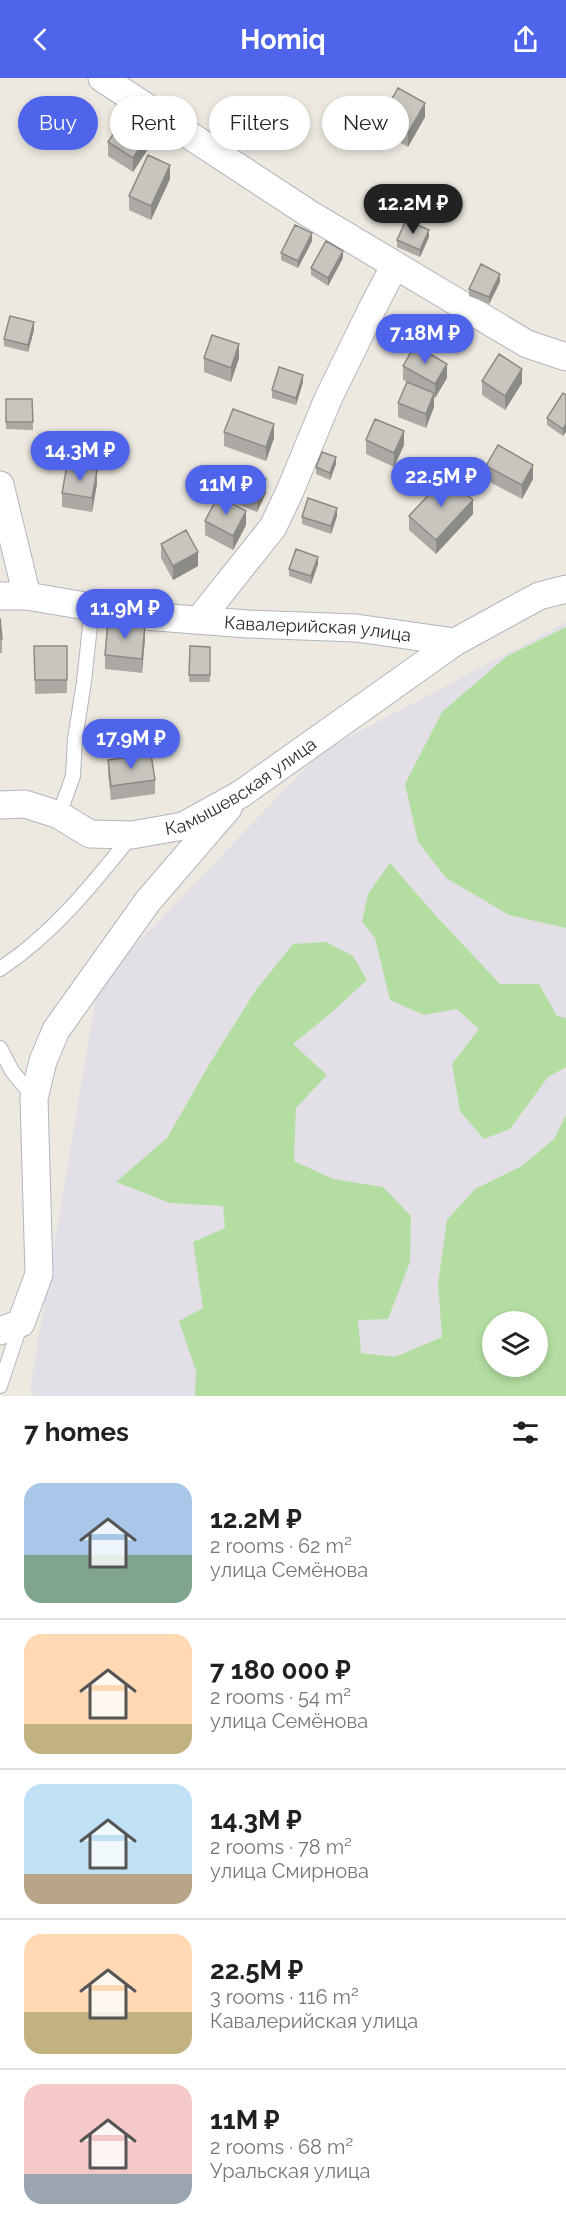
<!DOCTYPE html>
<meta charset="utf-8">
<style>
body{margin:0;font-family:Raleway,sans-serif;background:#f2f2f2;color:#202124;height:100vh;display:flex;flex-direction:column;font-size:22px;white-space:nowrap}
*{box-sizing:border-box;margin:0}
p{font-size:20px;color:#757577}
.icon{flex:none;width:33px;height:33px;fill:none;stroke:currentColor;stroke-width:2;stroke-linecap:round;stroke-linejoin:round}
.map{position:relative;height:1318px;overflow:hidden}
.sheet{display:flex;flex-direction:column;background:#fff;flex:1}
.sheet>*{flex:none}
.banner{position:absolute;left:18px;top:18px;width:531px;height:54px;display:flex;gap:12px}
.controls{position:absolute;left:482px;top:1233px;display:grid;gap:12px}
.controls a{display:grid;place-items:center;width:66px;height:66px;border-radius:50%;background:#fff;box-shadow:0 3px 9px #0003;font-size:30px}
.price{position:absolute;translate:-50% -51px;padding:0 14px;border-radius:21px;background:#4e65eb;color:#fff;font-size:20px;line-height:39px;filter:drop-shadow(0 2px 3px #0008)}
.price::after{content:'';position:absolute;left:50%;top:36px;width:18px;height:14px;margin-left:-9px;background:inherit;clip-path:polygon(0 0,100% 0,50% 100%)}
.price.current{background:#222;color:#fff}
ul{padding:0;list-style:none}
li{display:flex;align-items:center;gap:18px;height:150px;padding:0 24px}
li+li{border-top:2px solid #e0e0e0}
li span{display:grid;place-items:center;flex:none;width:168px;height:120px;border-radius:18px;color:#555}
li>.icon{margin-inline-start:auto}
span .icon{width:72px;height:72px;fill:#fffc;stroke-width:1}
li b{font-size:26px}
h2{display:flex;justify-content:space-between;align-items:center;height:72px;padding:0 24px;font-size:26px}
.pill{padding:0 21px;border-radius:27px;background:#fff;box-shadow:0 3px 9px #0003;font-size:21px;line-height:54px}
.pill.current{background:#4e65eb;color:#fff}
header{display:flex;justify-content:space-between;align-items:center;height:78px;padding:0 24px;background:#4e65eb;color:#fff;font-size:27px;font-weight:700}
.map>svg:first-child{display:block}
</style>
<header><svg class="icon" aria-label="back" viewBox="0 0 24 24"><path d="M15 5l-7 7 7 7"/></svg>Homiq<svg class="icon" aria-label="share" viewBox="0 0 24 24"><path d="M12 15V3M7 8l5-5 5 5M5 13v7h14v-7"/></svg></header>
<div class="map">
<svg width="566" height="1318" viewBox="0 0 566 1318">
<rect width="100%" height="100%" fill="#ede8e0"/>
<path fill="#e2e0e6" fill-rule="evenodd" d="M 566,544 L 566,1318 L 33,1318 L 30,1310 L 98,906 L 321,674 ZM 492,1244 L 537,1244 L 537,1288 L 492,1288 Z"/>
<path fill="#b4dea1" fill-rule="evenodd" d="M 566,549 L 566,850 L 509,837 L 446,800 L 418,764 L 405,706 L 442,634 L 507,578 Z
M 390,785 L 437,839 L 500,906 L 539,906 L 557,938 L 566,940 L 566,989 L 548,999 L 510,1051 L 484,1061 L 460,1033 L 452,986 L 479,951 L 457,931 L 424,937 L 390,922 L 375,860 L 362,844 L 368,816 Z
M 326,864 L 353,878 L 367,902 L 331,935 L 293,966 L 327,997 L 296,1030 L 294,1083 L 333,1101 L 383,1109 L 411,1138 L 410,1184 L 388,1241 L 358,1242 L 361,1275 L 395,1279 L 442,1259 L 438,1206 L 447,1142 L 475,1111 L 522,1088 L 554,1061 L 566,1037 L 566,1318 L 195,1318 L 196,1293 L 179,1243 L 203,1230 L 193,1164 L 225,1150 L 223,1128 L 170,1125 L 116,1104 L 167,1060 L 210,985 L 256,912 L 293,866 ZM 492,1244 L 537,1244 L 537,1288 L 492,1288 Z"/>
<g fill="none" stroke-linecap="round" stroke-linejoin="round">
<defs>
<path id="service" d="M 59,737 L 73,698 L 75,661 L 84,604 L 92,529
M 0,891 C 53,856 93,806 132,757
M 0,970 L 12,993 L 34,1020
M 0,1308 L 21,1245"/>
<g id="minor">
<path d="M 102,0 L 308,135 L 527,266 L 566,279"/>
<path d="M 0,407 L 27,518"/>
<path id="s1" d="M 0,518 L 27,518 L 144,538 L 248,546 L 356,550 L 455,564"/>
<path d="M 199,542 L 273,449 L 290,413 L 328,321 L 372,231 L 395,187"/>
<path id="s2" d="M 0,727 L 25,726 L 59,737 L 90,756 L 132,757 L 183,748 L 241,716 L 455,564 L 539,518 L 566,511"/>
<path d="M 0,1253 L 21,1245 L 39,1196 L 34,1020 L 43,983 L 56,952 L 148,823 L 228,730"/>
</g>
</defs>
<use href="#service" stroke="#b3b5be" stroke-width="16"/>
<use href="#minor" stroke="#b3b5be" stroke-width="29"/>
<use href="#service" stroke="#fff" stroke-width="14"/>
<use href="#minor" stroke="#fff" stroke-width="27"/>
</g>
<path fill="#aca9a4" d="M 425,39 L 408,69 L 381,54 L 381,40 Z
M 353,48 L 375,53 L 369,65 L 353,55 Z
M 108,64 L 150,68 L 133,94 L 108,78 Z
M 170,101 L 151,142 L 129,132 L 129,118 Z
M 429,159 L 420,179 L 397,169 L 397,162 Z
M 312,163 L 298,190 L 281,182 L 281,175 Z
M 343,180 L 328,208 L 311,197 L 311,190 Z
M 500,204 L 489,226 L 469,218 L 469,211 Z
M 34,252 L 28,274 L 4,268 L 4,261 Z
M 204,280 L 239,280 L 231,304 L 204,294 Z
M 403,288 L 447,300 L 435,320 L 434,320 L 434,329 L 426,350 L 398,339 L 398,325 L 408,304 L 403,302 Z
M 482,303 L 522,305 L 505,332 L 482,317 Z
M 303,304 L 296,327 L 272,320 L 272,312 Z
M 566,317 L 563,358 L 547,347 L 547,340 Z
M 6,321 L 32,321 L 33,352 L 6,351 Z
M 224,354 L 274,360 L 266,383 L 224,368 Z
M 366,362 L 404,367 L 394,389 L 366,376 Z
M 336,386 L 330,402 L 316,396 L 316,389 Z
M 486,388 L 533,401 L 522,421 L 486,402 Z
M 97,406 L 92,434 L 62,429 L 62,415 Z
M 226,408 L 266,415 L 257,434 L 226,422 Z
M 473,436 L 436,476 L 409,452 L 409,438 Z
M 337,438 L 331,456 L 302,446 L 302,439 Z
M 205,443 L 246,447 L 233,472 L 205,457 Z
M 161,466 L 198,488 L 173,502 L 161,480 Z
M 318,486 L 311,506 L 289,498 L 289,491 Z
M 0,540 L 2,561 L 2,575 L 0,575 Z
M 145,560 L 142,595 L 105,591 L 105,577 Z
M 34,568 L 67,568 L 67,615 L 35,616 Z
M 190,568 L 210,569 L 210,604 L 189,604 Z
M 108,682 L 155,702 L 155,716 L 111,722 L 108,696 Z"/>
<path fill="#8c8a86" d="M 425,25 L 425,39 L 408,69 L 408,55 Z
M 375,46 L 375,53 L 369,65 L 369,58 Z
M 150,54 L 150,68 L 133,94 L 133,80 Z
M 170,87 L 170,101 L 151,142 L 151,128 Z
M 429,152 L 429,159 L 420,179 L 420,172 Z
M 312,155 L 312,163 L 298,190 L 298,183 Z
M 343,173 L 343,180 L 328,208 L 328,200 Z
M 500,196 L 500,204 L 489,226 L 489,219 Z
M 34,244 L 34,252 L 28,274 L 28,267 Z
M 239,266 L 239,280 L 231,304 L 231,290 Z
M 447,286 L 447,300 L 435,320 L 435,306 Z
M 522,291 L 522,305 L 505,332 L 505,318 Z
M 303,297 L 303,304 L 296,327 L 296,320 Z
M 434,315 L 434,329 L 426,350 L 426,336 Z
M 274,346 L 274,360 L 266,383 L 266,369 Z
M 566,346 L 566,354 L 563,358 L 563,351 Z
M 404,353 L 404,367 L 394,389 L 394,375 Z
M 336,379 L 336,386 L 330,402 L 330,395 Z
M 533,387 L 533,401 L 522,421 L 522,407 Z
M 97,392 L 97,406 L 92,434 L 92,420 Z
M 266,401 L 266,415 L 257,434 L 257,420 Z
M 473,422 L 473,436 L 436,476 L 436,462 Z
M 337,430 L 337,438 L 331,456 L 331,448 Z
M 246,433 L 246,447 L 233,472 L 233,458 Z
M 198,474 L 198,488 L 173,502 L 173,488 Z
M 318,479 L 318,486 L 311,506 L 311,498 Z
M 145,546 L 145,560 L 142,595 L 142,581 Z"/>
<path fill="#c8c5bf" stroke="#8c8a86" stroke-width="1.5" d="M 398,10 L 425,25 L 408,55 L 381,40 Z
M 126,37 L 150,54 L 133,80 L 108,64 Z
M 359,37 L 375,46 L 369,58 L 353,48 Z
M 148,77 L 170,87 L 151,128 L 129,118 Z
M 406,142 L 429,152 L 420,172 L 397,162 Z
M 295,147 L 312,155 L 298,183 L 281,175 Z
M 326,163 L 343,173 L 328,200 L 311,190 Z
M 481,186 L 500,196 L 489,219 L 469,211 Z
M 10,238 L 34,244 L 28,267 L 4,261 Z
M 212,257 L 239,266 L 231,290 L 204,280 Z
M 415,267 L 447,286 L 435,306 L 403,288 Z
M 499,276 L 522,291 L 505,318 L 482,303 Z
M 279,289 L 303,297 L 296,320 L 272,312 Z
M 407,304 L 434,315 L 426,336 L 398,325 Z
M 563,315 L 566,317 L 566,346 L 563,351 L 547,340 Z
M 6,321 L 32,321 L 33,344 L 6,344 Z
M 233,331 L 274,346 L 266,369 L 224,354 Z
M 375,341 L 404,353 L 394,375 L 366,362 Z
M 498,367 L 533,387 L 522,407 L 486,388 Z
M 322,374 L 336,379 L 330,395 L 316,389 Z
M 67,387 L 97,392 L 92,420 L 62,415 Z
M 234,388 L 266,401 L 257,420 L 226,408 Z
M 446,398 L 473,422 L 436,462 L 409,438 Z
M 218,418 L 246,433 L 233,458 L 205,443 Z
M 308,420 L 337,430 L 331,448 L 302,439 Z
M 186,452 L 198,474 L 173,488 L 161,466 Z
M 296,471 L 318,479 L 311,498 L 289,491 Z
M 0,540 L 2,561 L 0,561 Z
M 108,543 L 145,546 L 142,581 L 105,577 Z
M 34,568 L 67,568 L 67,602 L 35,602 Z
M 190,568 L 210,569 L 210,597 L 189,597 Z
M 151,676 L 155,702 L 111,708 L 108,682 Z"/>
<g text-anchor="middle" stroke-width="5" stroke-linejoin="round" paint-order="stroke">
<g font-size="18" fill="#2c2c2c" stroke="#fff">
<text dy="6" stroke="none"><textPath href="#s1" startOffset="320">Кавалерийская улица</textPath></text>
<text dy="6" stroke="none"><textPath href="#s2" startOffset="260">Камышевская улица</textPath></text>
</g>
</g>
</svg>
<div class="controls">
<a><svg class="icon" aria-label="layers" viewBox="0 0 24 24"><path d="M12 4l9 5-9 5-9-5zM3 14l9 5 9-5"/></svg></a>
</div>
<b class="price current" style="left:413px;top:157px">12.2M ₽</b>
<b class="price" style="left:425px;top:287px">7.18M ₽</b>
<b class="price" style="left:80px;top:404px">14.3M ₽</b>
<b class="price" style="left:441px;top:430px">22.5M ₽</b>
<b class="price" style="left:226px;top:438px">11M ₽</b>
<b class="price" style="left:125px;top:562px">11.9M ₽</b>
<b class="price" style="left:131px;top:692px">17.9M ₽</b>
<div class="banner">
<a class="pill current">Buy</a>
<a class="pill">Rent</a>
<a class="pill">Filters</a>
<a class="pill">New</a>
</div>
</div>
<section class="sheet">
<h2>7 homes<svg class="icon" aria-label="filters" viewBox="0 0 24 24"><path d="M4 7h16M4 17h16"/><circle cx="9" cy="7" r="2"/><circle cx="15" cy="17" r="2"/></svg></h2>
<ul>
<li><span style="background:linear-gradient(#a9c7e8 60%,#7fa58c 0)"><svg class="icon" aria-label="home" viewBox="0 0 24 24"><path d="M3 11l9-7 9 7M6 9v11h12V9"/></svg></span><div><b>12.2M ₽</b><p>2 rooms · 62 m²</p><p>улица Семёнова</p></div></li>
<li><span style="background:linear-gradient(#ffd9b3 75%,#c2b280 0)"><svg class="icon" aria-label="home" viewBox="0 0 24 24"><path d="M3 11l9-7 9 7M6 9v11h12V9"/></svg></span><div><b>7 180 000 ₽</b><p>2 rooms · 54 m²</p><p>улица Семёнова</p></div></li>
<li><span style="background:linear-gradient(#bfe0f5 75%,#b9a48a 0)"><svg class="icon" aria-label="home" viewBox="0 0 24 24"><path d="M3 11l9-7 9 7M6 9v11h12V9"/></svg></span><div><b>14.3M ₽</b><p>2 rooms · 78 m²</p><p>улица Смирнова</p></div></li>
<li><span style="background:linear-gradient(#ffd9b3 65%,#c2b280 0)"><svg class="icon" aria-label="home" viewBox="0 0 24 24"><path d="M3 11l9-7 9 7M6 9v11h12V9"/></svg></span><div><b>22.5M ₽</b><p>3 rooms · 116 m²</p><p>Кавалерийская улица</p></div></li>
<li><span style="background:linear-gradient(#f6c9c9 75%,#9aa5b1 0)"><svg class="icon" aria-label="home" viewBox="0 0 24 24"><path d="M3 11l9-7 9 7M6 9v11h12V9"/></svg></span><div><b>11M ₽</b><p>2 rooms · 68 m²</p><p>Уральская улица</p></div></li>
</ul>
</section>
